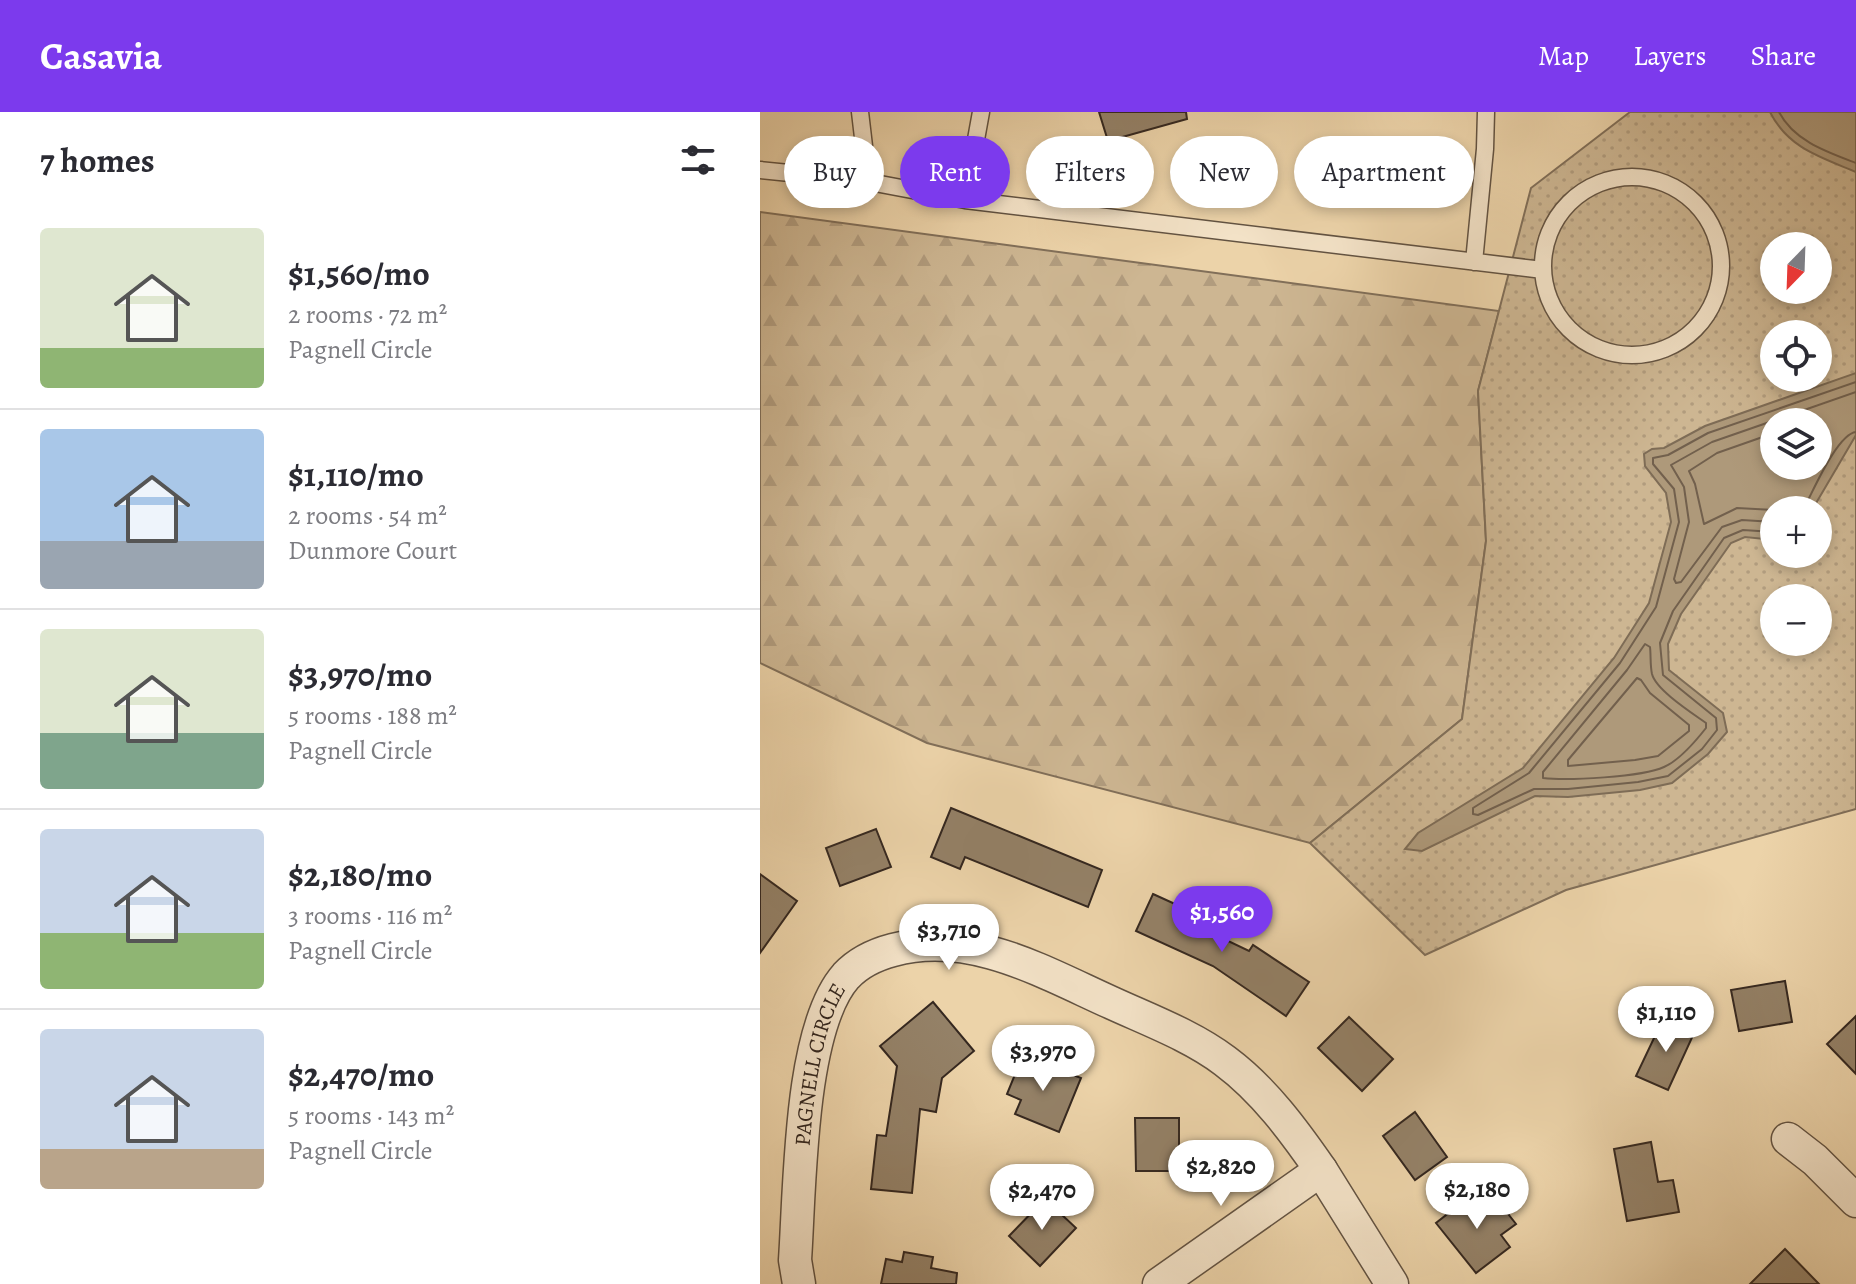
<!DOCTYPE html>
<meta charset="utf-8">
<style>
body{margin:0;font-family:Alegreya,serif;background:#f2f2f3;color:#2b2b33;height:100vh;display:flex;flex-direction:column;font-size:30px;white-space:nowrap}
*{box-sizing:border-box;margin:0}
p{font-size:26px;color:#7c7c81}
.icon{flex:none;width:44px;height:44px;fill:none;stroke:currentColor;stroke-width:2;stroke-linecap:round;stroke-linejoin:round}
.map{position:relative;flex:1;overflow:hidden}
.sheet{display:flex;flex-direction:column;background:#fff;width:760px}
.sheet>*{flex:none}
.guide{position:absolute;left:24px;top:24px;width:760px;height:72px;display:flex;gap:16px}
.needle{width:52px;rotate:203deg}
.fabs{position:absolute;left:1000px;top:120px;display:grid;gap:16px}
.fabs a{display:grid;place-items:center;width:72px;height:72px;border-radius:50%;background:#fff;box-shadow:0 4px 12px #0003;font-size:40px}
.price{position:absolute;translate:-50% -68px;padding:0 18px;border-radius:28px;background:#fff;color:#222;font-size:26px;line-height:52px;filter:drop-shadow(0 2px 4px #0008)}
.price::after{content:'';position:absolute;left:50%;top:48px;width:24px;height:18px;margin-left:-12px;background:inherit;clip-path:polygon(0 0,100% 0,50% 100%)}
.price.on{background:#7c3aed;color:#fff}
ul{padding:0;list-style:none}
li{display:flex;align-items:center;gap:24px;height:200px;padding:0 40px}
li+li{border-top:2px solid #e1e1e2}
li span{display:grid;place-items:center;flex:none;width:224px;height:160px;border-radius:8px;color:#555}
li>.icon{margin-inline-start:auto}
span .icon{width:96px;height:96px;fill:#fffc;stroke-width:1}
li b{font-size:34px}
h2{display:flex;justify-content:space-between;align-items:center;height:96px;padding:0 40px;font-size:34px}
.tag{padding:0 28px;border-radius:36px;background:#fff;box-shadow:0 4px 12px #0003;font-size:28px;line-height:72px}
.tag.on{background:#7c3aed;color:#fff}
header{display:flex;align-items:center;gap:48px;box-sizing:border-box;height:112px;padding:0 40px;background:#7c3aed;color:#fff}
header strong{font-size:38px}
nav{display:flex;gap:44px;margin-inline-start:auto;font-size:28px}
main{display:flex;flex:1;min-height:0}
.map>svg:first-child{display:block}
</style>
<header>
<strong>Casavia</strong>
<nav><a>Map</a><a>Layers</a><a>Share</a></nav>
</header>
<main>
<section class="sheet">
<h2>7 homes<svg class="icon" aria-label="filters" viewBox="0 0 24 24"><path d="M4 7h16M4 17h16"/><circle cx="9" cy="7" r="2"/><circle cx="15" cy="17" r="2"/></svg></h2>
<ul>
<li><span style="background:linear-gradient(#dfe7d0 75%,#8fb573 0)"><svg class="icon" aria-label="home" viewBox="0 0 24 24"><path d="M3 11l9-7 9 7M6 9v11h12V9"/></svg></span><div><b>$1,560/mo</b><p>2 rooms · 72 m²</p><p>Pagnell Circle</p></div></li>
<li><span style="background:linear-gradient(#a9c7e8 70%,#9aa5b1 0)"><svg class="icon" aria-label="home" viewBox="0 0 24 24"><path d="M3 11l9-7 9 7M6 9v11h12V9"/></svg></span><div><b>$1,110/mo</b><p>2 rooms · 54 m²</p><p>Dunmore Court</p></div></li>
<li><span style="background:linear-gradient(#dfe7d0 65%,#7fa58c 0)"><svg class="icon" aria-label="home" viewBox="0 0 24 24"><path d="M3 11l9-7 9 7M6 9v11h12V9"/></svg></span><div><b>$3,970/mo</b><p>5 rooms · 188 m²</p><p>Pagnell Circle</p></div></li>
<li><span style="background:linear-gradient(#c9d6e8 65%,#8fb573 0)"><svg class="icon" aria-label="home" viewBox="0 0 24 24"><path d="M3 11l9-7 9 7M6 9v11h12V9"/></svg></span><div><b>$2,180/mo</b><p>3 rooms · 116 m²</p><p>Pagnell Circle</p></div></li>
<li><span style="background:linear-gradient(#c9d6e8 75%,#b9a48a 0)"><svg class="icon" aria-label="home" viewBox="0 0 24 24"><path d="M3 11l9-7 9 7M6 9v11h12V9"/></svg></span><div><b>$2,470/mo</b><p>5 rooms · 143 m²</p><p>Pagnell Circle</p></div></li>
</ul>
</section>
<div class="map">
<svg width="1096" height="1172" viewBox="0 0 1096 1172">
<defs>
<pattern id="forest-firs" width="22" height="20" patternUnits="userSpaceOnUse" patternTransform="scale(2)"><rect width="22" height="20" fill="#cdb692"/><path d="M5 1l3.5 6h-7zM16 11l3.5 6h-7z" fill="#b19c7e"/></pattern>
<pattern id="park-dots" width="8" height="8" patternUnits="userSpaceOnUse" patternTransform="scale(2)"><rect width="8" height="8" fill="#cdb692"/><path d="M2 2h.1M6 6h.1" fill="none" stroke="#b19c7e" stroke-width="1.8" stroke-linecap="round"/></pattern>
</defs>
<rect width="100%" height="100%" fill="#ecd3a9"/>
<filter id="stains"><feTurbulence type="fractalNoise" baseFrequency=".0025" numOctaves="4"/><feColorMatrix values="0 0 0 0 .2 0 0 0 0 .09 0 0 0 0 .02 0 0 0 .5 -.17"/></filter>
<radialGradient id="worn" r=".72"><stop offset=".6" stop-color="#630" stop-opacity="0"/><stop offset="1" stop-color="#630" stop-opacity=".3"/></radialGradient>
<path fill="url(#forest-firs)" stroke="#816f59" stroke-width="2" d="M 0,100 L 739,199 L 718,279 L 726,429 L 702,607 L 550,731 L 167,631 L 0,551 Z"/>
<path fill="url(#park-dots)" stroke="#816f59" stroke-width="2" fill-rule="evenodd" d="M 870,0 L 1096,0 L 1096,697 L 806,778 L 665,843 L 550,731 L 702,607 L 726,429 L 718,279 L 771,76 ZM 1014,134 L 1058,134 L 1058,178 L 1014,178 ZM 1014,222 L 1058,222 L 1058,266 L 1014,266 ZM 1014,310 L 1058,310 L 1058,354 L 1014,354 ZM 1014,398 L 1058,398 L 1058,442 L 1014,442 ZM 1014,486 L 1058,486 L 1058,530 L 1014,530 Z"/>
<path fill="#ae997a" stroke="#7e6c56" stroke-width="2" fill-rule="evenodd" d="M 1010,0 L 1096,0 L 1096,60 C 1060,45 1028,36 1010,0 Z
M 1096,261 L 1096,323 L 1052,398 L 1014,398 L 1014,428 L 985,425 L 971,431 L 921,502 L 908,532 L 909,558 L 963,601 L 967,620 L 948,642 L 912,671 L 880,678 L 808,685 L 775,684 L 662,739 L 645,737 L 658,721 L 763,656 L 854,546 L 889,491 L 911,410 L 906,381 L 885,354 L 884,342 L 892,337 L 904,336 L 945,314 ZM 1014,310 L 1058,310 L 1058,354 L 1014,354 Z"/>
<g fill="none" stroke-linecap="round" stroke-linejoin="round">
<path stroke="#72604d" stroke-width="2" d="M 1019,0 C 1034,29 1067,40 1096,51
M 1014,321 L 957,341 L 929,359 L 935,372 L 944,412 L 977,396 L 1014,398
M 1045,398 L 1046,392 C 1055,375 1078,322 1096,320
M 1014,410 L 982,408 L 962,415 L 921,470 L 916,471 L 914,467 L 929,410 L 924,375 L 911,353 L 952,330 L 1096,280
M 1014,420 L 983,418 L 964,426 L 913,499 L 900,531 L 903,563 L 956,606 L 957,618 L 942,637 L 908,664 L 878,670 L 808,677 L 774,677 L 718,703 L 713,702 L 713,696 L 769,661 L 860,551 L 896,495 L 919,410 L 914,377 L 893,352 L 893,346 L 908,343 L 948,321 L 1096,270
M 885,532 L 890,535 C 891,543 890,553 892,562 C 896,578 932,601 946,611 L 946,616 C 935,630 920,648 904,655 C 882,665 807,669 783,666 L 783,660 L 867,558 Z
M 877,566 L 881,568 L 890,581 L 929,613 L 929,619 L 898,644 L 875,648 L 808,654 L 808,648 Z"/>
</g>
<path fill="#948167" stroke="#352820" stroke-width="2" d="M 339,0 L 426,0 L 427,7 L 348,29 Z
M 191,696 L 342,758 L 328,795 L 205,745 L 200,757 L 171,745 Z
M 116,717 L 131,755 L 80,774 L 66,736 Z
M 0,762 L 37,789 L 0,841 Z
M 393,782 L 448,807 L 443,817 L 489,839 L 493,833 L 549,870 L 526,904 L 453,854 L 376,819 Z
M 1025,869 L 1032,910 L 979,919 L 971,878 Z
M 173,890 L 214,939 L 182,966 L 176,1000 L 160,997 L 152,1081 L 111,1077 L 117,1023 L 126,1024 L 137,954 L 120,934 Z
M 1096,904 L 1096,962 L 1067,932 Z
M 589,905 L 633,947 L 602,979 L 558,936 Z
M 904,905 L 935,919 L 908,978 L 876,964 Z
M 263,943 L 321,966 L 299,1020 L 255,1002 L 261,988 L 247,982 Z
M 655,1000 L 687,1045 L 655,1068 L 623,1024 Z
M 375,1006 L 419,1006 L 419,1059 L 376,1059 Z
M 891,1030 L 898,1070 L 913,1068 L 919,1100 L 867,1109 L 854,1037 Z
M 713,1082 L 725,1097 L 737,1088 L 756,1112 L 741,1123 L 750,1135 L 716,1161 L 676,1111 Z
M 285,1087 L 316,1116 L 280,1154 L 249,1124 Z
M 1025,1137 L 1059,1172 L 990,1172 Z
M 144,1140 L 173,1145 L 171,1156 L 197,1161 L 196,1172 L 121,1172 L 126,1147 L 142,1150 Z"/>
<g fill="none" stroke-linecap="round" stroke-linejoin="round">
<defs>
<path id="service" d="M 0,58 L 99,68 L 205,88 L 783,158
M783 154a89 89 0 1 1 178 0a89 89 0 1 1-178 0Z
M 99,68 L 104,34 L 100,0
M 205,88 L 221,0
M 714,150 L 725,37 L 726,0"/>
<g id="minor">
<path d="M 1028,1027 L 1055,1048 L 1096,1089"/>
<path d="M 561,1058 L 632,1172"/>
<path id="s1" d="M 39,1172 L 35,1148 C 40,1077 39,917 86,864 C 99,850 114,843 133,838 C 210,817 283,860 352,891 C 389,908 432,924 465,949 C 504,978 534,1019 561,1058 L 399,1172"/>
</g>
</defs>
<use href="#service" stroke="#635342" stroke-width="19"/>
<use href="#minor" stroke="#635342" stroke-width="35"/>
<use href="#service" stroke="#f3e2c7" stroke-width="16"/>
<use href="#minor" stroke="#f3e2c7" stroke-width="32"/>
</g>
<g text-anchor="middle" stroke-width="6" stroke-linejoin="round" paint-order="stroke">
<g font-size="22" fill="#352820" stroke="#f3e2c7">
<text dy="8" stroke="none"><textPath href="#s1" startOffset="222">PAGNELL CIRCLE</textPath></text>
</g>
</g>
<rect width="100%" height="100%" filter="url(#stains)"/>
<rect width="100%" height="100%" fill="url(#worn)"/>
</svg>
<div class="fabs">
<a><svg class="needle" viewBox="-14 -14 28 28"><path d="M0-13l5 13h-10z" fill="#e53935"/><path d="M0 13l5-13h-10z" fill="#7c7c81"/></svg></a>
<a><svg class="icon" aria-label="locate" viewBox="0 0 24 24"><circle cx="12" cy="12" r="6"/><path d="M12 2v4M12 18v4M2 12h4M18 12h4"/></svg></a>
<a><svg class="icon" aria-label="layers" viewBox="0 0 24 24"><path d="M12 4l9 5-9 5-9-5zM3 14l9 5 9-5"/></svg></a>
<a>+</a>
<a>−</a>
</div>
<b class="price on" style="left:462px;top:842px">$1,560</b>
<b class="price" style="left:189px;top:860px">$3,710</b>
<b class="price" style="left:906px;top:942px">$1,110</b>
<b class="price" style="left:283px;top:981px">$3,970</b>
<b class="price" style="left:461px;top:1096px">$2,820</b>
<b class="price" style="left:717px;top:1119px">$2,180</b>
<b class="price" style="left:282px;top:1120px">$2,470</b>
<div class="guide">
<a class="tag">Buy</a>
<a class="tag on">Rent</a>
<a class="tag">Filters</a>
<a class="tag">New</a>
<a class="tag">Apartment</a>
</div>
</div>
</main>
